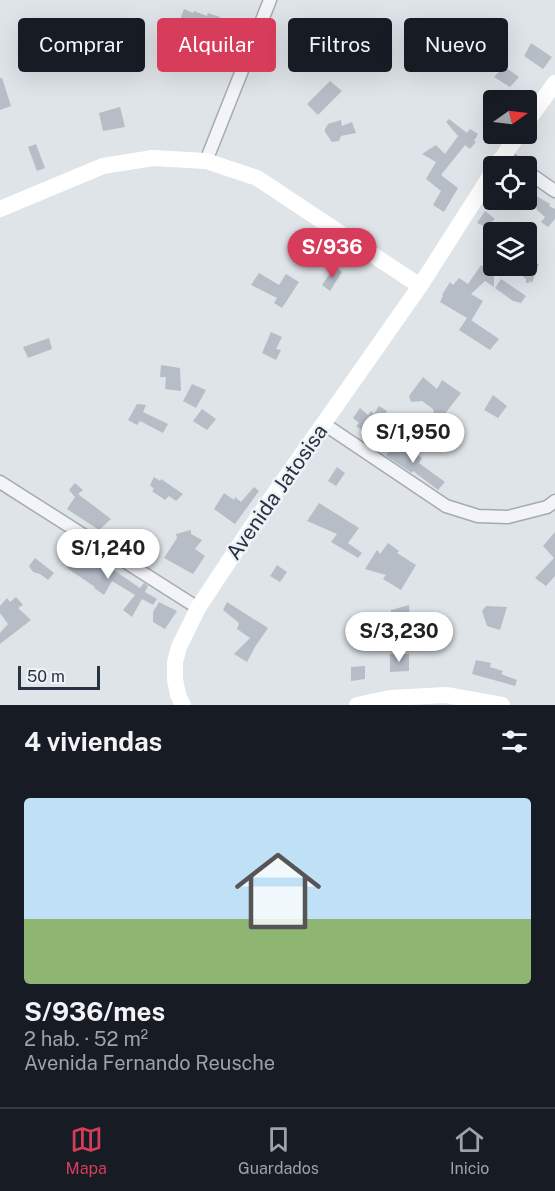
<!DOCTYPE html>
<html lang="es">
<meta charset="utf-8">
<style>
body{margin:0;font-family:"Public Sans",sans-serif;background:#242831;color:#f1f3f6;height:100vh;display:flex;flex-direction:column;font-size:22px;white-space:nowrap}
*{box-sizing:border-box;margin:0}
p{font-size:20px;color:#9ea1a6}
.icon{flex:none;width:33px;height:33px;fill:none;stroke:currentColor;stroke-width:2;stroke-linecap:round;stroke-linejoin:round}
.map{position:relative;height:705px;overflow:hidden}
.details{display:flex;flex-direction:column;background:#171b24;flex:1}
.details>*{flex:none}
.banner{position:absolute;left:18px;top:18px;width:519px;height:54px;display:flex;gap:12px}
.needle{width:39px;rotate:76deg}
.controls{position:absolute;left:483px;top:90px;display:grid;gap:12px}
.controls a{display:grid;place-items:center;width:54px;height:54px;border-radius:6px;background:#171b24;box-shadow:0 6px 24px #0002;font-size:30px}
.scale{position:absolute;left:18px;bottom:15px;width:82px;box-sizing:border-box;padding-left:6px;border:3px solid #273242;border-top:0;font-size:16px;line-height:21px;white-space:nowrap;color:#273242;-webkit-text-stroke:4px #eff3f7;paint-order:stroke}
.price{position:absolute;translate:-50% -51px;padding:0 14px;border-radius:21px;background:#fff;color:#222;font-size:20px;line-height:39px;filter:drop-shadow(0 2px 3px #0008)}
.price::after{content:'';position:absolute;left:50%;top:36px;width:18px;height:14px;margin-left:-9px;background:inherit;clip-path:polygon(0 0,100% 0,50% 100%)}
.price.current{background:#d73c5a;color:#fff}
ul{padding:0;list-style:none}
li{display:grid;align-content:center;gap:12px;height:318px;padding:0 24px}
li+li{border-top:2px solid #363941}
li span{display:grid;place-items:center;height:186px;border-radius:6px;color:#555}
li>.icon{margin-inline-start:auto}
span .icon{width:108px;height:108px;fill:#fffc;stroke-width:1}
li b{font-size:26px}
h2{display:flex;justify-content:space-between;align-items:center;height:72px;padding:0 24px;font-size:26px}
.pill{padding:0 21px;border-radius:6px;background:#171b24;box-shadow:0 6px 24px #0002;font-size:21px;line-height:54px}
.pill.current{background:#d73c5a;color:#fff}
.tab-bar{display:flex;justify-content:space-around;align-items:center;height:84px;border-top:2px solid #363941;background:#171b24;font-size:16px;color:#9ea1a6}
.tab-bar a{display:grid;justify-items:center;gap:3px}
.tab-bar .current{color:#d73c5a}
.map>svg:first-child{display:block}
</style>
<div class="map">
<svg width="555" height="705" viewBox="0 0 555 705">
<rect width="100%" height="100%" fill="#dfe4e9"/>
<path fill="#b6bdc7" d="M 184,9 L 193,13 L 194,11 L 207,16 L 208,13 L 220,17 L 210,49 L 175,33 Z
M 531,43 L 552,57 L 543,69 L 524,56 Z
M 504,66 L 519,77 L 510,87 L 494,77 Z
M 0,78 L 2,78 L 11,106 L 0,110 Z
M 330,81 L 342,91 L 318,115 L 307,104 Z
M 120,107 L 125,127 L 103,131 L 99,113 Z
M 449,119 L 467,133 L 470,129 L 478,134 L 474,141 L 476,142 L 470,149 L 465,145 L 441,175 L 458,188 L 444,212 L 433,205 L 441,191 L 426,179 L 436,162 L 422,154 L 436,145 L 445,154 L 458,136 L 446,122 Z
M 341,120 L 342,126 L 352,122 L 356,133 L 341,136 L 339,141 L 332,142 L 325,132 L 325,129 L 328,124 Z
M 36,144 L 45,168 L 37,171 L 28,147 Z
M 526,190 L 550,204 L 549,206 L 555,209 L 555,219 L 548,227 L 541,222 L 545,217 L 536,209 L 537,208 L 526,200 Z
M 485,211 L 495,219 L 492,222 L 504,232 L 498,232 L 477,223 Z
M 526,252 L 537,255 L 535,263 L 539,264 L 532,283 L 530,281 L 529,283 L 526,283 L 526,279 L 509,266 L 526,266 Z
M 481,265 L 494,274 L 494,287 L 485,281 L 471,294 L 483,301 L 471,321 L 471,320 L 499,339 L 490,350 L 459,330 L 467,318 L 440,302 L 443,296 L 442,295 L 450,282 L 453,285 L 459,278 L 468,284 Z
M 335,266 L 342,272 L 330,291 L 322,285 Z
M 259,273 L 279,285 L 286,274 L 299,282 L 282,308 L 274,303 L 277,298 L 251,285 Z
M 501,279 L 526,296 L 521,303 L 513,301 L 495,288 Z
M 271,332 L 282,337 L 276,349 L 281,350 L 276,360 L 262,353 Z
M 49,338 L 52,349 L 28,358 L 23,347 Z
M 161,365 L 180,368 L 181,391 L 165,389 L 166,377 L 160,377 Z
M 423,377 L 437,389 L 442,380 L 461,393 L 441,419 L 435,417 L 433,409 L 422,401 L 411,402 L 409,396 Z
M 192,384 L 206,390 L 196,408 L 183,401 Z
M 493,395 L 507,406 L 498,418 L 484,410 Z
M 137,404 L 146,405 L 143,412 L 168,424 L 163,433 L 140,421 L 137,425 L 128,420 Z
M 379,406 L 387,411 L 384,416 L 389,420 L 378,434 L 374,431 L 371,436 L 356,426 L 359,423 L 353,418 L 360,408 L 368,415 L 371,411 L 374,414 Z
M 202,409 L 216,419 L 207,430 L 193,421 Z
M 395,441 L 422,458 L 419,463 L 445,482 L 438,490 L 413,471 L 412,473 L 386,456 Z
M 337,467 L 345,473 L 336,486 L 328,481 Z
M 154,477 L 160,481 L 161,479 L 183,494 L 176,501 L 169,496 L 165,500 L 152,491 L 154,489 L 150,485 Z
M 75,483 L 83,490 L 78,494 L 111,519 L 99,530 L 67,509 L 75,497 L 69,490 Z
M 254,487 L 259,491 L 235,524 L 214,509 L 224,493 L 234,500 L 235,497 L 241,502 Z
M 319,503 L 359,528 L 348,543 L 362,553 L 358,558 L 331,542 L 337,534 L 307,521 Z
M 191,530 L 191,534 L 202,540 L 195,549 L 205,556 L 193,574 L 164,558 L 177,538 L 176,534 Z
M 555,532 L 555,576 L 546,586 L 535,578 L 554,558 L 543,546 Z
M 388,543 L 399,551 L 397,553 L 416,565 L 401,590 L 383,579 L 386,575 L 365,569 L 377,550 L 380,554 Z
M 83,549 L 140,588 L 144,583 L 148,586 L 145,592 L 157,599 L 153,605 L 142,599 L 132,617 L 123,610 L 135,595 L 112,581 L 104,595 L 94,588 L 95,587 L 67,568 Z
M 35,558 L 54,573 L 48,580 L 40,574 L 33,572 L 29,566 Z
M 277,565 L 287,572 L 280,582 L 270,576 Z
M 16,597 L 23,605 L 18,608 L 31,620 L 0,644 L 0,633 L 8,624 L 0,613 L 0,606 L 7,598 L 10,602 Z
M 159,602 L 177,611 L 165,629 L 153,622 L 153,612 Z
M 227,602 L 268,628 L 255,647 L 247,662 L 234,654 L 250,638 L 237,629 L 239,623 L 223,610 Z
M 409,605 L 410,620 L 391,621 L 391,610 Z
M 486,606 L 507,607 L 500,630 L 487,626 L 482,611 Z
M 390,654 L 409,654 L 409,671 L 390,672 Z
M 476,660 L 491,663 L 490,667 L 503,671 L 501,674 L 517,680 L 515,686 L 472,674 Z
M 365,666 L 365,679 L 351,681 L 351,667 Z"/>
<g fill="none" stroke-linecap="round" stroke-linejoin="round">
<defs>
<path id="street" d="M 503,155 L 519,166
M 206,161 L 270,0
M 526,171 L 555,191
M 324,424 L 446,506 L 478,516 L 508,517 L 547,507 L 555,501
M 0,482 L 198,608"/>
</defs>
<use href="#street" stroke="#a4abb4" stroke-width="15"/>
<use href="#street" stroke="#f2f4f7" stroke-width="12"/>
<path stroke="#fff" stroke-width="16" d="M 526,123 L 555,83
M 496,166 L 519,134
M 0,209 L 103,166 L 153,158 L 206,161 L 257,178 L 420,286
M 183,705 L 178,695 L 175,679 L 175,662 L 179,647 L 198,608 L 258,517 L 420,286 L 494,170
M 357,705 L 390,698 L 446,695 L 502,705"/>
</g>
<g text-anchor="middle" stroke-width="5" stroke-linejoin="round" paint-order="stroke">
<g font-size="21" fill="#273242" stroke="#eff3f7">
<text transform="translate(277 492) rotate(-55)" y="7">Avenida Jatosisa</text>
</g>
</g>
</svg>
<div class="controls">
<a><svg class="needle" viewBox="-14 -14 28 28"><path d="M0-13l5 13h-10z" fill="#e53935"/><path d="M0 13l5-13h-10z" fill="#9ea1a6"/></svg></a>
<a><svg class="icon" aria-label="locate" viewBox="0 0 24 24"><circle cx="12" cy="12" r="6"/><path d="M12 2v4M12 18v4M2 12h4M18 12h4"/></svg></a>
<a><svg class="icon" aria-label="layers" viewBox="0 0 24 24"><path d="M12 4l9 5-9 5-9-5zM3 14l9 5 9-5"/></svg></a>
</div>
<div class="scale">50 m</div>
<b class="price current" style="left:332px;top:279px">S/936</b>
<b class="price" style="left:413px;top:464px">S/1,950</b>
<b class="price" style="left:108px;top:580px">S/1,240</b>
<b class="price" style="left:399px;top:663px">S/3,230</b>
<div class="banner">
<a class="pill">Comprar</a>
<a class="pill current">Alquilar</a>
<a class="pill">Filtros</a>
<a class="pill">Nuevo</a>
</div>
</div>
<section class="details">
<h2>4 viviendas<svg class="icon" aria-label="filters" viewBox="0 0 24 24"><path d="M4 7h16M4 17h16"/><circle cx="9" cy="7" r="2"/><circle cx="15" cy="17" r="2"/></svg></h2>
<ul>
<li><span style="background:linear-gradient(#bfe0f5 65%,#8fb573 0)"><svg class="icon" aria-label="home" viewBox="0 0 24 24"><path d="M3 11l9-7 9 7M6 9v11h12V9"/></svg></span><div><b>S/936/mes</b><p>2 hab. · 52 m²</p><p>Avenida Fernando Reusche</p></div></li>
</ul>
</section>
<nav class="tab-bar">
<a class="current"><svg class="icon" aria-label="map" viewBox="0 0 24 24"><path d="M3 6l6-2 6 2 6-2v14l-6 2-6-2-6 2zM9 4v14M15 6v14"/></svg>Mapa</a>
<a><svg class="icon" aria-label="saved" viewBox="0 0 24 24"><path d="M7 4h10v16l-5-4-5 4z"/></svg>Guardados</a>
<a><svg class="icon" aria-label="home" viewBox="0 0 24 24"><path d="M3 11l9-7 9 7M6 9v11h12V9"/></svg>Inicio</a>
</nav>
